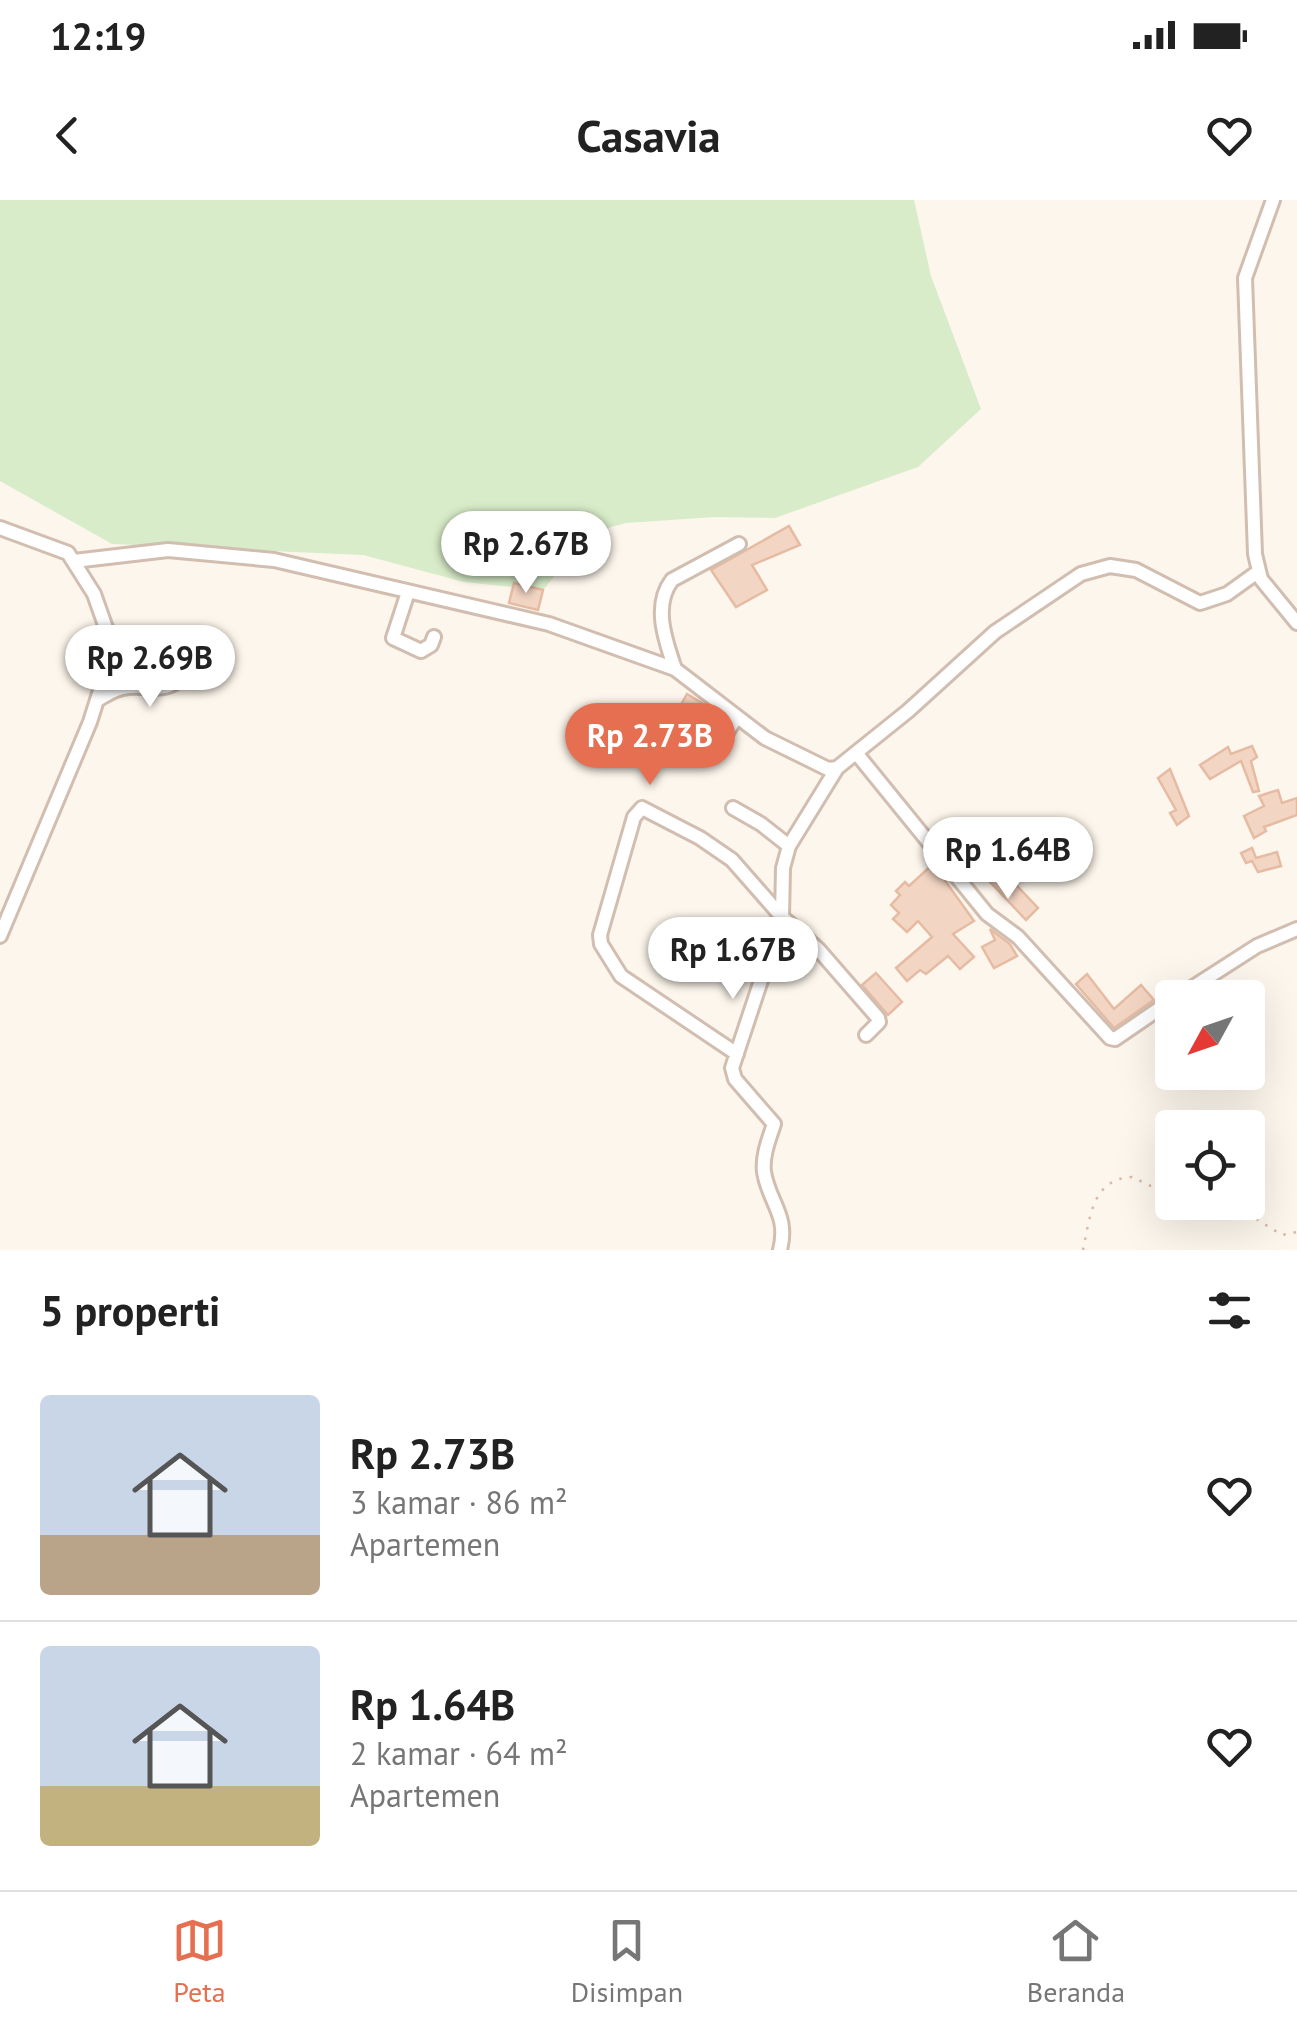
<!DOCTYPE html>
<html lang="id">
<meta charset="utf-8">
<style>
body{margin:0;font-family:"PT Sans",sans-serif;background:#f2f2f2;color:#222;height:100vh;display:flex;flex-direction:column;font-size:38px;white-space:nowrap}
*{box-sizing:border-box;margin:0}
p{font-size:32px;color:#767676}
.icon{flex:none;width:55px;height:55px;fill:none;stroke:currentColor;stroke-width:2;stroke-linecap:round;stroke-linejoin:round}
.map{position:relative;height:1050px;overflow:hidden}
.details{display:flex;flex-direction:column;background:#fff;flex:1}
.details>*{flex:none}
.needle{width:65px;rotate:230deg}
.fabs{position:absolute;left:1155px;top:780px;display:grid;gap:20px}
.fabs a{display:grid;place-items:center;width:110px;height:110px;border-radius:10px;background:#fff;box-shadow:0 10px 40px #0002;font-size:50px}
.price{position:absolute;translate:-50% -85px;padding:0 22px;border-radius:35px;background:#fff;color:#222;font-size:32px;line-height:65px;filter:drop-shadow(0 2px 5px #0008)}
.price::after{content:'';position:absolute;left:50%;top:60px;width:30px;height:22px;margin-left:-15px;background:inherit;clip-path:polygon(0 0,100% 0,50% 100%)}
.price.on{background:#e76f51;color:#fff}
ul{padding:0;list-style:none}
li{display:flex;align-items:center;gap:30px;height:250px;padding:0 40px}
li+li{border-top:2px solid #e0e0e0}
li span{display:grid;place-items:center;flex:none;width:280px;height:200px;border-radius:10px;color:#555}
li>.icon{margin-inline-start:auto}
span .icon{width:120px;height:120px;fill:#fffc;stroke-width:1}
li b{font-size:42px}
h2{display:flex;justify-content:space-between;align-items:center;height:120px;padding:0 40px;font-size:42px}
.status{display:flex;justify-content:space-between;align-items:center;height:70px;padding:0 50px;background:#fff;direction:ltr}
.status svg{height:28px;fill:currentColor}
header{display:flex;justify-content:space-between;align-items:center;height:130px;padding:0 40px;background:#fff;font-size:45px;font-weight:600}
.menu{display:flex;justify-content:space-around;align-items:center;height:140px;border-top:2px solid #e0e0e0;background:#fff;font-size:28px;color:#767676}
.menu a{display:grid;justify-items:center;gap:5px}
.menu .on{color:#e76f51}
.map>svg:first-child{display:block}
</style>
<div class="status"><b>12:19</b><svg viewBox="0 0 49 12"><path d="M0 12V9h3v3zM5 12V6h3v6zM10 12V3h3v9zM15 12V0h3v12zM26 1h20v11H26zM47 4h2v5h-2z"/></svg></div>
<header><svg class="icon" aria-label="back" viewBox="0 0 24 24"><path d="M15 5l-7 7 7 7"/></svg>Casavia<svg class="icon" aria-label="heart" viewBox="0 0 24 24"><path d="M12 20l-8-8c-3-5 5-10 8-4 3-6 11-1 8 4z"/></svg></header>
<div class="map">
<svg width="1297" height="1050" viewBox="0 0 1297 1050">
<rect width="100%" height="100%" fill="#fdf6ec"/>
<path fill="#d8ecc9" d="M 0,0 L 914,0 L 931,76 L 981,209 L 918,267 L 775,318 L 715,317 L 626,323 L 589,333 L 543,390 L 464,382 L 363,355 L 112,344 L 0,281 Z"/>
<path fill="#f3d5c3" stroke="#e6bba3" stroke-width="2.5" d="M 789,326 L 800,345 L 752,365 L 767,390 L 736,407 L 711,370 Z
M 514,383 L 543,390 L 538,410 L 509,403 Z
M 687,494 L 702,503 L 693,519 L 715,533 L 704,547 L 669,526 Z
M 1252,546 L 1257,557 L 1251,561 L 1259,591 L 1253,592 L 1241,561 L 1210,579 L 1200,565 L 1228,547 L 1231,554 Z
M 1170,569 L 1189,616 L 1177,625 L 1170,613 L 1176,610 L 1158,578 Z
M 1278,590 L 1282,603 L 1297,598 L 1297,615 L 1264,627 L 1266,631 L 1254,638 L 1244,616 L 1264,606 L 1259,596 Z
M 1252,648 L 1256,658 L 1277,652 L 1281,666 L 1258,672 L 1252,661 L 1246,663 L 1241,653 Z
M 933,664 L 974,721 L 953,734 L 974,757 L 960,769 L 948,756 L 926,774 L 920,770 L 907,781 L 896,768 L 932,737 L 918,721 L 907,732 L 893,719 L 899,713 L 891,705 L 900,695 L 896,691 L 905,682 L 909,686 Z
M 1002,670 L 1038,708 L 1026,720 L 990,682 Z
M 990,729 L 1010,744 L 1017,756 L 994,768 L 982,747 L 995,740 Z
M 876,773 L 902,802 L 888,815 L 862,785 Z
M 1087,774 L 1114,809 L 1141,785 L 1154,800 L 1114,828 L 1076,784 Z"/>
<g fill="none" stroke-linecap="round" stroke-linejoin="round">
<defs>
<path id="street" d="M 0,328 L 68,353 L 94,394 L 106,428 L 109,462 L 90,522 L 0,736
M 74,361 L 168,350 L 274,360 L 549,424 L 675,469 L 765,538 L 828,569 L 837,568 L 908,511 L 995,432 L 1081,374 L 1110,366 L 1136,370 L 1200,403 L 1227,394 L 1259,371 L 1255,354 L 1245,78 L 1273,0
M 1259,371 L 1261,379 L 1297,423
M 408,392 L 393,438 L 421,451 L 431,445 L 434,437
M 675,469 C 666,442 652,406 672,380 L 739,344
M 97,500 C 108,494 116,488 129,487 C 149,485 160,493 178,481
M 857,554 L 987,714 L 1018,737 L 1110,838 L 1115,839 L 1172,800
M 694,559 L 708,557 L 713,553 L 737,517
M 733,608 L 761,624 L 789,646
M 1176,798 L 1257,746 L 1297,729
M 737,854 L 621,776 L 601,744 L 600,735 L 634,617 L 642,608 L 700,638 L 732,660 L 782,717 L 818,749 L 878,818 L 879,822 L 866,835
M 780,1050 C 789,1015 769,1003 764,972 C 762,956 769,939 774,924 L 735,879 L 732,868 L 782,717 L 783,668 L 789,646 L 837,568"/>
</defs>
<use href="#street" stroke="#d1beb0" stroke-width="18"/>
<path stroke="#d9b8a5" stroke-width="2.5" stroke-dasharray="2.5 8" stroke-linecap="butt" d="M 1186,1002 L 1215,1010 L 1245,1012 L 1282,1035 L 1297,1032
M 1083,1050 C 1090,1019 1091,979 1132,977 L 1172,996"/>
<use href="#street" stroke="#fff" stroke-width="12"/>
</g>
</svg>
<div class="fabs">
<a><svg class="needle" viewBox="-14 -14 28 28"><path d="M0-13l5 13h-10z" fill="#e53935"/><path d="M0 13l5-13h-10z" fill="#767676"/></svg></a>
<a><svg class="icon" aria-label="locate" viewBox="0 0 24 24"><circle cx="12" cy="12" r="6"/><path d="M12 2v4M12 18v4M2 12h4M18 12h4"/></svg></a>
</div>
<b class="price" style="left:526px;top:396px">Rp 2.67B</b>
<b class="price" style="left:150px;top:510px">Rp 2.69B</b>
<b class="price on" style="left:650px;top:588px">Rp 2.73B</b>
<b class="price" style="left:1008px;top:702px">Rp 1.64B</b>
<b class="price" style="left:733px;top:802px">Rp 1.67B</b>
</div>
<section class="details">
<h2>5 properti<svg class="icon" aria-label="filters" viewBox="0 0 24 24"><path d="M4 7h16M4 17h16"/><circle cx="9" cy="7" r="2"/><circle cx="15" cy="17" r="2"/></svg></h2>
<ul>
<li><span style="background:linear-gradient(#c9d6e8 70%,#b9a48a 0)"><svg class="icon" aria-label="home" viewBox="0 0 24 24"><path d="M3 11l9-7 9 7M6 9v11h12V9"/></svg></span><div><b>Rp 2.73B</b><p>3 kamar · 86 m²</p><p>Apartemen</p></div><svg class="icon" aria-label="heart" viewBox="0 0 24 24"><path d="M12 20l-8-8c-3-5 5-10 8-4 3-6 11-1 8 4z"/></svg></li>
<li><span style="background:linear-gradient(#c9d6e8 70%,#c2b280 0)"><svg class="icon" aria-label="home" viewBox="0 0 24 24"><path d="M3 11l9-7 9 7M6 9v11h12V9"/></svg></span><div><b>Rp 1.64B</b><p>2 kamar · 64 m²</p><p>Apartemen</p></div><svg class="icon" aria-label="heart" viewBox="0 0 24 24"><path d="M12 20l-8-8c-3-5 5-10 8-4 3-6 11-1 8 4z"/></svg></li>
</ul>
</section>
<nav class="menu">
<a class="on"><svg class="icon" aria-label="map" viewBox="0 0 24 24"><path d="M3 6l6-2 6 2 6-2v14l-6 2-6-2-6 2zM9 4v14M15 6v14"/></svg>Peta</a>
<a><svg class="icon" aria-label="saved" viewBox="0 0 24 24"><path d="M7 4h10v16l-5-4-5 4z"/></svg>Disimpan</a>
<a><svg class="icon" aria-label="home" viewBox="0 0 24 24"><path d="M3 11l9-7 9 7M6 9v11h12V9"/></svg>Beranda</a>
</nav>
